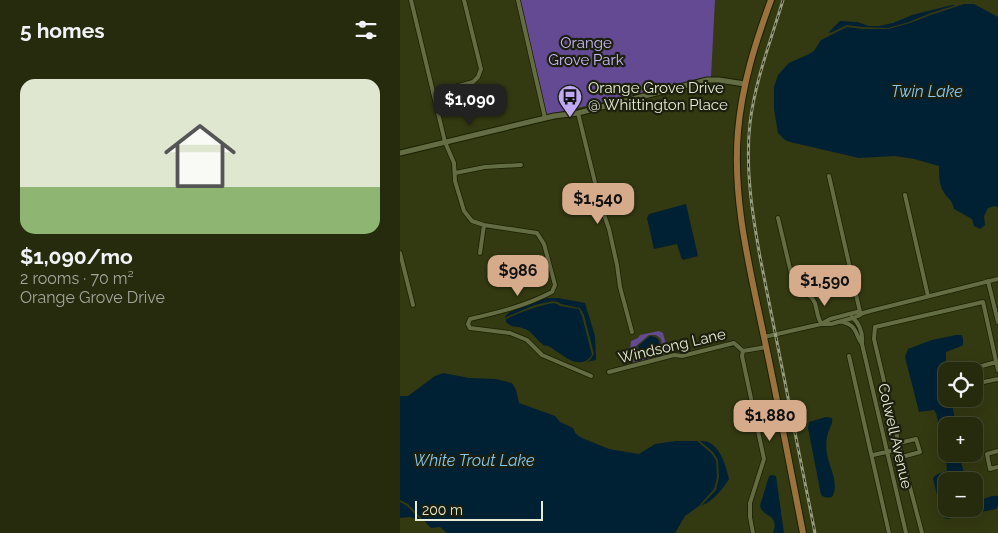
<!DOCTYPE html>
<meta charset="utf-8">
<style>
body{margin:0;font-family:Raleway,sans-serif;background:#2e3316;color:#f1f3f6;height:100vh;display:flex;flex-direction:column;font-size:19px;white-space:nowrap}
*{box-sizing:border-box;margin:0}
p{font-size:16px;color:#a4a79d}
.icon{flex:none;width:28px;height:28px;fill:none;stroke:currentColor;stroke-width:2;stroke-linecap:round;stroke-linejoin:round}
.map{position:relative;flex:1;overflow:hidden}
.drawer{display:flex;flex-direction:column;background:#262b0d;width:400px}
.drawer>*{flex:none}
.buttons{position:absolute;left:538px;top:362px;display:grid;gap:10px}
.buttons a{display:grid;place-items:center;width:45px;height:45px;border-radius:10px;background:#262b0d;box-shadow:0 5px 20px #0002,0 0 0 1px #42472e;font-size:25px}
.scale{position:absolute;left:15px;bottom:12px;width:128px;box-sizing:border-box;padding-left:5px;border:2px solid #e6ebd4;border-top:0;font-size:14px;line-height:18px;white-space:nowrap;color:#e6ebd4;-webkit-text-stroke:4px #1c1f0e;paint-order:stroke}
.price{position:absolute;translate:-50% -42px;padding:0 11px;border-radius:10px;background:#d6ab8b;color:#111;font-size:16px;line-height:32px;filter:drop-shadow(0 1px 2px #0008)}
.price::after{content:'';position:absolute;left:50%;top:30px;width:15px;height:11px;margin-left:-8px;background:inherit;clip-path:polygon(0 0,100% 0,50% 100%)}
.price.active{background:#222;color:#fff}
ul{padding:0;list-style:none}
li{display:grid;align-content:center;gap:10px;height:265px;padding:0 20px}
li+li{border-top:1px solid #42472e}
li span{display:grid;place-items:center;height:155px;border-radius:15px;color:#555}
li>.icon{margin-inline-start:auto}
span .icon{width:90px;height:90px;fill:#fffc;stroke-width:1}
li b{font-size:21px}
h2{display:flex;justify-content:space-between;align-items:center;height:60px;padding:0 20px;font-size:21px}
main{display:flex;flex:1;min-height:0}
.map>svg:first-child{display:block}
</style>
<main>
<section class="drawer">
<h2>5 homes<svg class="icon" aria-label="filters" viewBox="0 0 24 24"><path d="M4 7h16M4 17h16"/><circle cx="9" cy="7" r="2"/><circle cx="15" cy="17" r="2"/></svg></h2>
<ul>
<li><span style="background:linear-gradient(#dfe7d0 70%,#8fb573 0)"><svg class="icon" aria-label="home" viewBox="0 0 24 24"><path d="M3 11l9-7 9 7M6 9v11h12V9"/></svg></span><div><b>$1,090/mo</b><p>2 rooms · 70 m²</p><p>Orange Grove Drive</p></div></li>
</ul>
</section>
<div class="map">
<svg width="598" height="533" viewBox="0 0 598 533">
<rect width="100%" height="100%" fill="#333911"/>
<path fill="#634a92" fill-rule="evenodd" d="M 120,0 L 315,0 L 311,77 L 147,115 Z
M 259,331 L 263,333 L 268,352 L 267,355 L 234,363 L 230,350 L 231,341 L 238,338 L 240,335 ZM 249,335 L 256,335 L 261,339 L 263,351 L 241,359 L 239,358 L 236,346 Z"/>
<path fill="#002134" d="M 564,4 L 574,4 L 598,17 L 598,207 L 595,206 L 588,208 L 584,216 L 585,225 L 580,229 L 574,226 L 572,219 L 554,209 C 551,197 547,199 543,191 C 539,184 539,174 539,166 L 514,159 L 495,156 L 459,158 L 390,142 L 385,140 L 378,133 L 374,109 L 374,87 L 378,75 L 389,63 L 409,54 L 414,51 L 421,40 L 447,27 L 463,29 L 489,29 L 510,23 L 531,15 Z
M 552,5 L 556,5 L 531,13 L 509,22 L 488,28 L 463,27 L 447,25 L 430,33 L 429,32 L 440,21 L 457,22 L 469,26 L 479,26 L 493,23 L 512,15 Z
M 286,204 L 298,256 L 283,260 L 281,257 L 277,244 L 254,249 L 247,218 L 249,214 Z
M 147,298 L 158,298 L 185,303 L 195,336 L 196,360 L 186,362 L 190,360 L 194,354 L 184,315 L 180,308 L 161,304 L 158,302 L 153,301 L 135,305 L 104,318 C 112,306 133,303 147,298 Z
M 153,303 L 157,304 L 160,306 L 179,309 L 182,316 L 192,355 C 178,373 162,353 148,346 C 142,344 146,348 141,343 C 136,339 133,333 127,330 C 120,325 112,329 106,322 L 106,319 C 121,312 137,306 153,303 Z
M 556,335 L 562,335 L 563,339 L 563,345 L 559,347 L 546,352 L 546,364 L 542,369 L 546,391 L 546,399 L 551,399 L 556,426 L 546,426 L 546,440 L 539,425 L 536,413 L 534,410 L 519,412 L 505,357 L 508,349 L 532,340 Z
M 250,336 C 260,337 259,341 261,350 L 241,357 L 238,346 Z
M 43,373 L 69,378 L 96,379 L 112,383 L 116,390 L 119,403 L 155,416 L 160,422 L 173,428 L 176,434 L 182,438 L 209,449 L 239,454 L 255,444 L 276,441 L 297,441 L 311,453 L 316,460 L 317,477 L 314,489 L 299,506 L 285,516 L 275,533 L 47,533 L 40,527 L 31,528 L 8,504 L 0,500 L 0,396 L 8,396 L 35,376 Z
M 426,417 L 432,418 C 433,424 430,427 428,433 C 426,439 426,448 427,454 C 429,467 440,484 432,497 C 428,498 425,498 421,495 L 408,428 L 409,422 Z
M 300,441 C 303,441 306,441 308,442 C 321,448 326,466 329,479 C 322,490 313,501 301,506 L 316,490 L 319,477 L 318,460 L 313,452 Z
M 549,454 L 559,454 L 566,481 L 546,481 L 546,509 L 574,509 L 574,488 L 577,499 C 585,501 590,494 598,496 L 598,506 L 596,509 L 552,518 L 547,519 L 543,517 L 541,512 L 533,478 C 537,473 543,473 547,470 L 546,460 Z
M 372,475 L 376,476 L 384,533 L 373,533 C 380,513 363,518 360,506 L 369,476 Z
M 0,502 L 7,506 L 21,520 L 10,517 L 0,518 Z"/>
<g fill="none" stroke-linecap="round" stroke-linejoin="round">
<defs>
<path id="minor" d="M 11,0 L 45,142 L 54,163 L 55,181 L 64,211 L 72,221 L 84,225 L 137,233 L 144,244 L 155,285 L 152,292 C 125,306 100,312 70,319 L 68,324 L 70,328 L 110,333 L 127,340 L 142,355 L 191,376
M 118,0 L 145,118
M 33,93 L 73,82 L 78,77 L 81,69 L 64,0
M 178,113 L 200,203 L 209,229 L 217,265 L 220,287 L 232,332
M 55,173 L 85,167 L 121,165
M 429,176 L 460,312
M 505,195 L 528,296
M 378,218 L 392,277 L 403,291 L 412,298 L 415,303 L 418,316 L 421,324
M 0,253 L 13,305
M 80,253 L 84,225
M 588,281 L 598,322
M 452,317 C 460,324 463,334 462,344
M 443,322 C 458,326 455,335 462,344 L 506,533
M 421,324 L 430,319 L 457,312 L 462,313
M 364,337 L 421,324 L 431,324 L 453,318 L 458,316 L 463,313 L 474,310 L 598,279
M 343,351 L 342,356 L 364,459 L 350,503 L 350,517 L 353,533
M 343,351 L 366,347
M 449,356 L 489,533
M 568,371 L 568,370 L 596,362
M 209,372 L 274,355 L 282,356 L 334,343 L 343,351
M 574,384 L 598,379
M 499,443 L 516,439 L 520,452 L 502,457
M 598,451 L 587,454 L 590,469 L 598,467
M 473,455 L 500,449
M 522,533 L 500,449 L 474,339 L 475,327 L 583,302 L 598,370"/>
<path id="tertiary" d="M 0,153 L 154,116 L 178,113 L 307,80 L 319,80 L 345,84"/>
<path id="primary" d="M 371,0 C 355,43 342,85 338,131 C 332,200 350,269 364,337 C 378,402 390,467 403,533"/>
</defs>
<use href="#minor" stroke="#1b2003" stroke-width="5.5"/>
<use href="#tertiary" stroke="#1b2003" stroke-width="7"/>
<use href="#primary" stroke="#1b2003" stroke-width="8"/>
<use href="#minor" stroke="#646c43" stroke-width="4"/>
<use href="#tertiary" stroke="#646c43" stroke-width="5"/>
<use href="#primary" stroke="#9a723e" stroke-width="6"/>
<defs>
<path id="rail" d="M 383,0 C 371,40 355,81 350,123 C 345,168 352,212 360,257 L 415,533"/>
</defs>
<use href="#rail" stroke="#969c7d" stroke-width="3"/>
<use href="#rail" stroke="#1c1f0e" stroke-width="1" stroke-dasharray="4" stroke-linecap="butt"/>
</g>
<defs>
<symbol id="bus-pin" viewBox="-11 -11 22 30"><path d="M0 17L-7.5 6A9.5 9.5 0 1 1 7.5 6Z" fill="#bfa9f4" stroke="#1c1f0e"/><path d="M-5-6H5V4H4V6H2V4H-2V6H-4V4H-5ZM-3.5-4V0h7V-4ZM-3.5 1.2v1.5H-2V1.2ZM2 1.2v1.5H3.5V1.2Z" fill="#111"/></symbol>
</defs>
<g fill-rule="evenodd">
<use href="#bus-pin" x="156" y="83" width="28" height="38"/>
</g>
<g text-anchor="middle" stroke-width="4.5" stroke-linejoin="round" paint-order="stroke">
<g font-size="15" fill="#cdb9fe" stroke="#1c1f0e">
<text x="186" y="48">Orange<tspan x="186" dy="17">Grove Park</tspan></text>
</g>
<g font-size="15" fill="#e6ebd4" stroke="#1c1f0e" text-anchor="start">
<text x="188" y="93">Orange Grove Drive<tspan x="188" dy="17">@ Whittington Place</tspan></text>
</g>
<g font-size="15" fill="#e6ebd4" stroke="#1c1f0e">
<text transform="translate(272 346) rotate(-13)" y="5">Windsong Lane</text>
<text transform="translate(495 436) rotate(77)" y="5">Colwell Avenue</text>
</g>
<g font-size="16" font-style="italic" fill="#82caf8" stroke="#1c1f0e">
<text x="527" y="97">Twin Lake</text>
<text x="74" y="466">White Trout Lake</text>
</g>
</g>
</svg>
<div class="buttons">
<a><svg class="icon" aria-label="locate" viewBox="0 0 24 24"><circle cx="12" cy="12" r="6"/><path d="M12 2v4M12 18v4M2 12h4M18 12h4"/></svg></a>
<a>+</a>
<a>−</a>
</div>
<div class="scale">200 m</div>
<b class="price active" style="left:70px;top:126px">$1,090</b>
<b class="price" style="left:198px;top:225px">$1,540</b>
<b class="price" style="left:118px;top:297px">$986</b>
<b class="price" style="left:425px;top:307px">$1,590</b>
<b class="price" style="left:370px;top:442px">$1,880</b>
</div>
</main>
